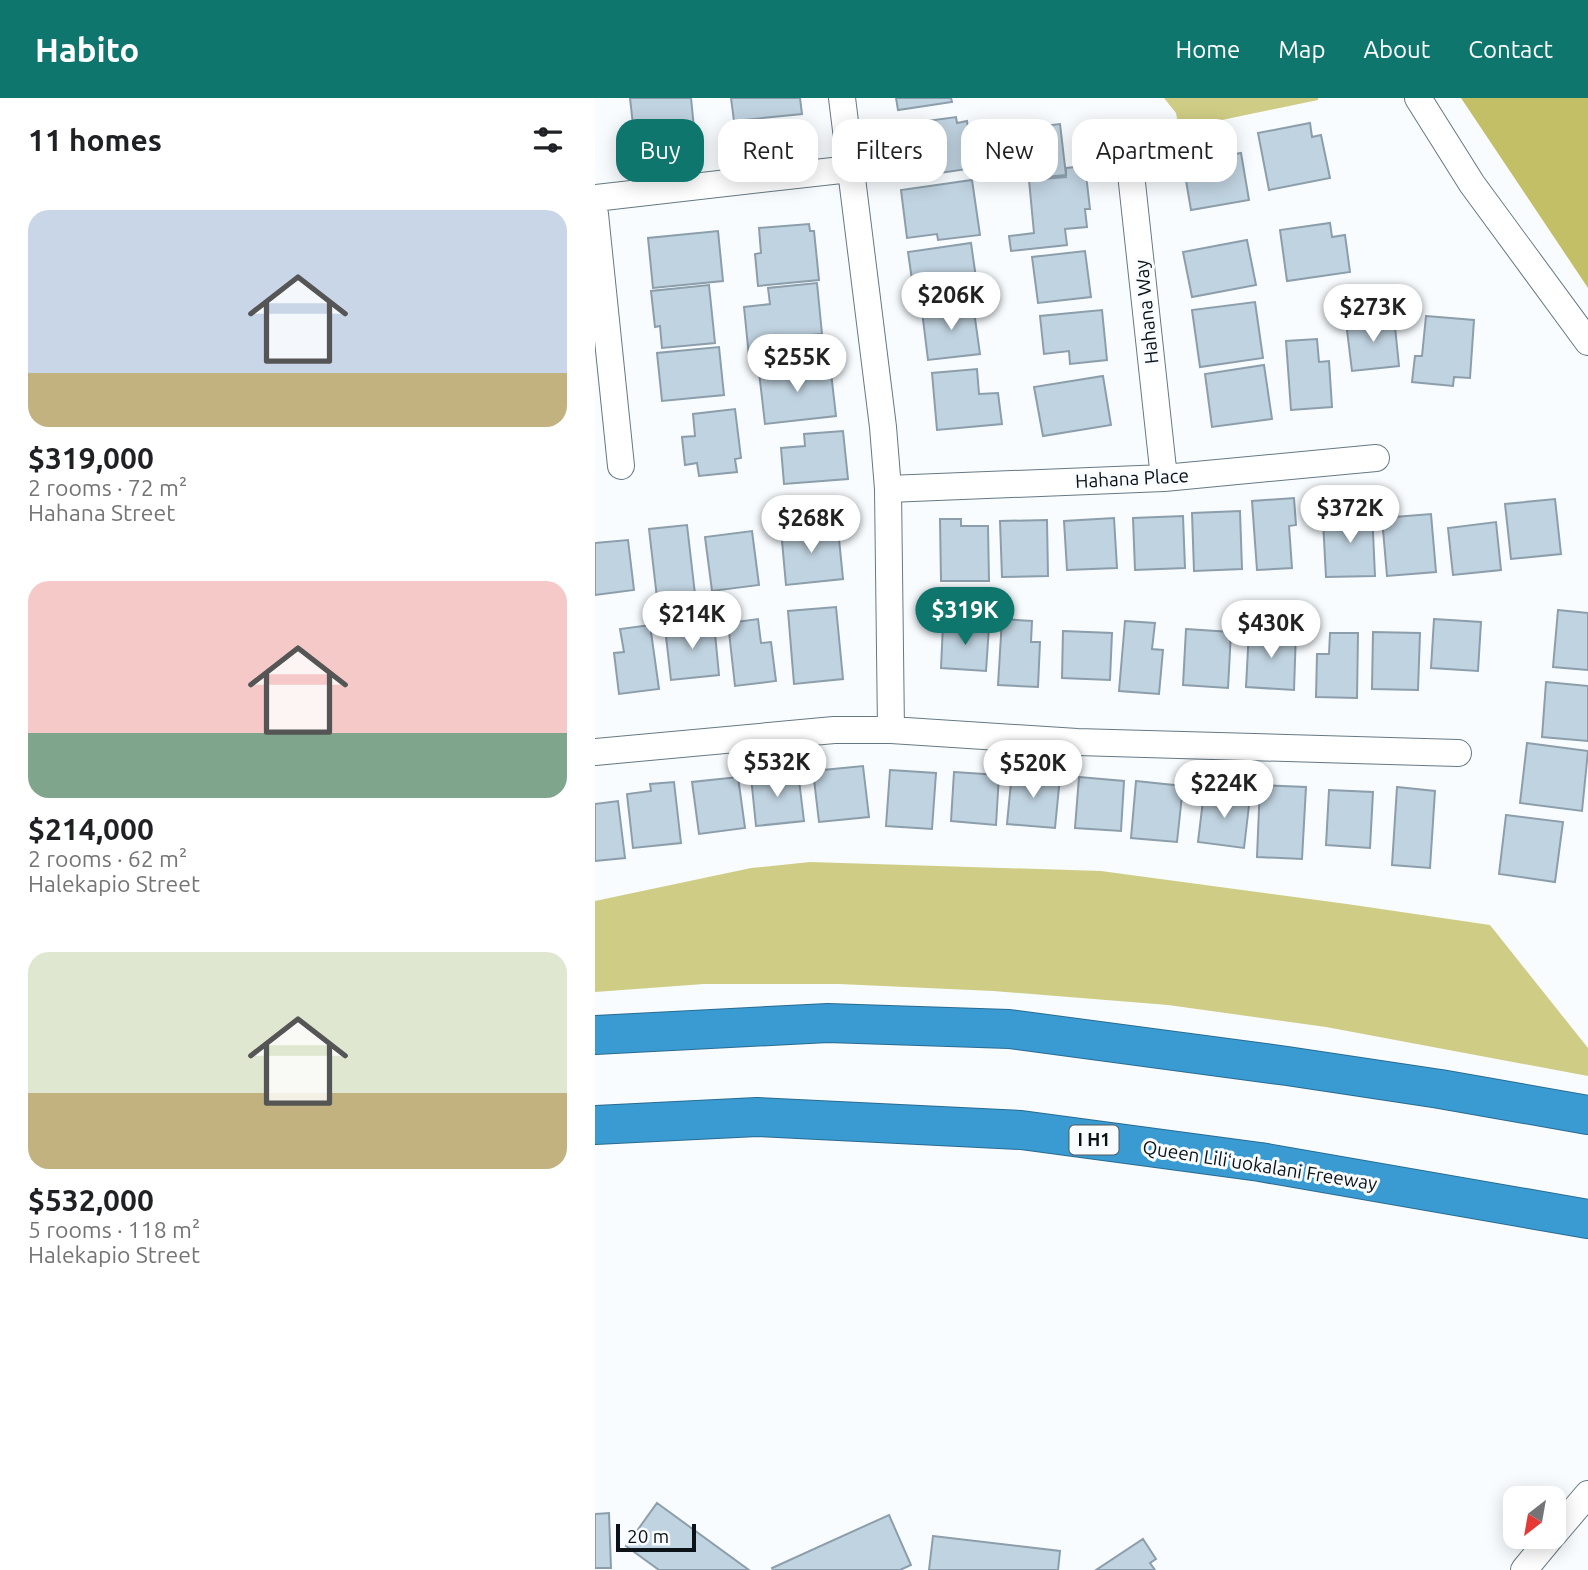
<!DOCTYPE html>
<meta charset="utf-8">
<style>
body{margin:0;font-family:Ubuntu,sans-serif;background:#f6f6f6;color:#202124;height:100vh;display:flex;flex-direction:column;font-size:26px;white-space:nowrap}
*{box-sizing:border-box;margin:0}
p{font-size:23px;color:#757577}
.icon{flex:none;width:38px;height:38px;fill:none;stroke:currentColor;stroke-width:2;stroke-linecap:round;stroke-linejoin:round}
.map{position:relative;flex:1;overflow:hidden}
.details{display:flex;flex-direction:column;background:#fff;width:595px}
.details>*{flex:none}
.guide{position:absolute;left:21px;top:21px;width:665px;height:63px;display:flex;gap:14px}
.needle{width:46px;rotate:211deg}
.tools{position:absolute;left:908px;top:1388px;display:grid;gap:14px}
.tools a{display:grid;place-items:center;width:63px;height:63px;border-radius:14px;background:#fff;box-shadow:0 4px 18px #0003;font-size:35px}
.scale{position:absolute;left:21px;bottom:18px;width:80px;box-sizing:border-box;padding-left:7px;border:4px solid #0c1318;border-top:0;font-size:19px;line-height:24px;white-space:nowrap;color:#0c1318;-webkit-text-stroke:5px #f8fcff;paint-order:stroke}
.price{position:absolute;translate:-50% -60px;padding:0 16px;border-radius:24px;background:#fff;color:#222;font-size:23px;line-height:46px;filter:drop-shadow(0 2px 4px #0008)}
.price::after{content:'';position:absolute;left:50%;top:42px;width:21px;height:16px;margin-left:-10px;background:inherit;clip-path:polygon(0 0,100% 0,50% 100%)}
.price.current{background:#0f766e;color:#fff}
ul{padding:0;list-style:none}
li{display:grid;align-content:center;gap:14px;height:371px;padding:0 28px}
li span{display:grid;place-items:center;height:217px;border-radius:21px;color:#555}
li>.icon{margin-inline-start:auto}
span .icon{width:126px;height:126px;fill:#fffc;stroke-width:1}
li b{font-size:30px}
h2{display:flex;justify-content:space-between;align-items:center;height:84px;padding:0 28px;font-size:30px}
.chip{padding:0 24px;border-radius:21px;background:#fff;box-shadow:0 4px 18px #0003;font-size:24px;line-height:63px}
.chip.current{background:#0f766e;color:#fff}
header{display:flex;align-items:center;gap:42px;box-sizing:border-box;height:98px;padding:0 35px;background:#0f766e;color:#fff}
header strong{font-size:33px}
nav{display:flex;gap:38px;margin-inline-start:auto;font-size:24px}
main{display:flex;flex:1;min-height:0}
.map>svg:first-child{display:block}
</style>
<header>
<strong>Habito</strong>
<nav><a>Home</a><a>Map</a><a>About</a><a>Contact</a></nav>
</header>
<main>
<section class="details">
<h2>11 homes<svg class="icon" aria-label="filters" viewBox="0 0 24 24"><path d="M4 7h16M4 17h16"/><circle cx="9" cy="7" r="2"/><circle cx="15" cy="17" r="2"/></svg></h2>
<ul>
<li><span style="background:linear-gradient(#c9d6e8 75%,#c2b280 0)"><svg class="icon" aria-label="home" viewBox="0 0 24 24"><path d="M3 11l9-7 9 7M6 9v11h12V9"/></svg></span><div><b>$319,000</b><p>2 rooms · 72 m²</p><p>Hahana Street</p></div></li>
<li><span style="background:linear-gradient(#f6c9c9 70%,#7fa58c 0)"><svg class="icon" aria-label="home" viewBox="0 0 24 24"><path d="M3 11l9-7 9 7M6 9v11h12V9"/></svg></span><div><b>$214,000</b><p>2 rooms · 62 m²</p><p>Halekapio Street</p></div></li>
<li><span style="background:linear-gradient(#dfe7d0 65%,#c2b280 0)"><svg class="icon" aria-label="home" viewBox="0 0 24 24"><path d="M3 11l9-7 9 7M6 9v11h12V9"/></svg></span><div><b>$532,000</b><p>5 rooms · 118 m²</p><p>Halekapio Street</p></div></li>
</ul>
</section>
<div class="map">
<svg width="993" height="1472" viewBox="0 0 993 1472">
<rect width="100%" height="100%" fill="#f8fcff"/>
<path fill="#cfcd85" d="M 569,0 L 723,0 L 723,2 L 584,31 L 581,15 Z
M 215,764 L 506,773 L 752,806 L 895,827 L 993,950 L 993,978 L 731,929 L 573,907 L 398,893 L 244,886 L 109,886 L 0,894 L 0,803 L 156,770 Z"/>
<path fill="#c2bf67" d="M 866,0 L 993,0 L 993,190 Z"/>
<path fill="#c0d3e0" stroke="#8c9eab" stroke-width="2" d="M 35,0 L 96,0 L 99,30 L 39,36 Z
M 136,0 L 205,0 L 207,16 L 139,23 Z
M 301,0 L 356,0 L 357,4 L 303,12 Z
M 361,19 L 362,25 L 372,23 L 379,70 L 310,80 L 302,27 Z
M 715,25 L 717,39 L 726,37 L 735,80 L 674,92 L 663,35 Z
M 465,26 L 471,77 L 419,82 L 413,32 Z
M 646,55 L 654,102 L 596,112 L 588,65 Z
M 490,68 L 495,111 L 490,111 L 492,129 L 470,131 L 472,147 L 416,153 L 414,138 L 439,135 L 434,82 L 471,79 L 471,70 Z
M 377,82 L 385,137 L 343,142 L 342,136 L 312,140 L 306,92 Z
M 735,125 L 737,139 L 750,137 L 755,174 L 692,183 L 685,132 Z
M 214,126 L 215,133 L 219,133 L 224,182 L 163,188 L 160,156 L 166,155 L 164,130 Z
M 123,133 L 128,183 L 58,190 L 53,140 Z
M 652,142 L 661,187 L 597,199 L 588,154 Z
M 376,145 L 383,194 L 320,203 L 313,154 Z
M 490,153 L 496,199 L 443,205 L 437,159 Z
M 222,185 L 227,236 L 217,237 L 219,253 L 154,259 L 149,209 L 175,206 L 173,190 Z
M 114,187 L 120,245 L 67,250 L 65,228 L 60,229 L 56,193 Z
M 660,204 L 668,260 L 605,269 L 597,212 Z
M 378,206 L 385,256 L 333,262 L 327,213 Z
M 507,212 L 512,262 L 475,266 L 474,253 L 449,256 L 445,218 Z
M 831,218 L 879,222 L 875,280 L 859,279 L 858,288 L 817,284 L 820,258 L 827,258 Z
M 799,219 L 804,268 L 757,273 L 751,224 Z
M 722,241 L 724,264 L 734,263 L 737,309 L 696,312 L 691,243 Z
M 124,249 L 129,297 L 67,303 L 62,255 Z
M 235,266 L 241,318 L 170,326 L 164,274 Z
M 669,267 L 677,321 L 617,329 L 610,276 Z
M 382,271 L 384,296 L 403,295 L 407,326 L 342,332 L 337,275 Z
M 508,278 L 516,327 L 448,338 L 439,289 Z
M 140,311 L 146,360 L 140,361 L 142,374 L 104,378 L 102,365 L 90,367 L 87,339 L 100,338 L 98,316 Z
M 248,333 L 253,381 L 189,386 L 186,350 L 210,348 L 209,336 Z
M 699,400 L 701,427 L 694,428 L 697,470 L 662,472 L 657,403 Z
M 960,401 L 966,456 L 916,461 L 910,406 Z
M 645,413 L 647,471 L 599,473 L 597,415 Z
M 777,413 L 780,478 L 731,479 L 728,423 L 743,423 L 743,414 Z
M 836,416 L 841,474 L 792,478 L 787,420 Z
M 588,418 L 590,470 L 540,472 L 538,420 Z
M 519,420 L 522,470 L 472,472 L 469,423 Z
M 345,421 L 366,421 L 366,428 L 393,428 L 394,483 L 346,483 Z
M 452,422 L 453,478 L 407,479 L 405,423 Z
M 901,424 L 906,472 L 858,477 L 853,430 Z
M 92,427 L 100,496 L 62,500 L 54,431 Z
M 236,427 L 238,442 L 244,441 L 248,481 L 191,487 L 186,432 Z
M 157,433 L 164,487 L 117,493 L 110,439 Z
M 33,442 L 39,492 L 0,497 L 0,445 Z
M 241,509 L 248,581 L 199,586 L 193,513 Z
M 963,512 L 993,515 L 993,572 L 958,569 Z
M 163,521 L 166,545 L 176,544 L 181,583 L 140,588 L 133,525 Z
M 407,521 L 437,523 L 436,544 L 445,544 L 443,589 L 403,587 Z
M 839,521 L 886,524 L 883,573 L 836,570 Z
M 530,523 L 560,525 L 557,551 L 568,552 L 564,596 L 524,593 Z
M 119,525 L 124,577 L 76,582 L 70,530 Z
M 348,526 L 394,529 L 391,573 L 346,570 Z
M 55,527 L 64,591 L 24,596 L 19,555 L 29,554 L 25,531 Z
M 591,531 L 636,534 L 633,590 L 588,587 Z
M 654,532 L 701,534 L 699,592 L 651,589 Z
M 468,533 L 517,535 L 515,582 L 467,580 Z
M 778,534 L 825,535 L 823,592 L 777,591 Z
M 735,535 L 763,535 L 762,600 L 721,599 L 722,556 L 734,556 Z
M 951,584 L 993,588 L 993,643 L 947,639 Z
M 932,645 L 993,653 L 987,713 L 925,705 Z
M 268,668 L 274,719 L 224,724 L 218,673 Z
M 295,672 L 341,675 L 337,731 L 291,728 Z
M 203,674 L 209,723 L 161,728 L 156,679 Z
M 359,674 L 404,677 L 401,727 L 356,723 Z
M 417,674 L 465,679 L 460,730 L 412,726 Z
M 143,679 L 150,730 L 104,736 L 97,684 Z
M 484,679 L 529,683 L 526,733 L 480,730 Z
M 541,683 L 588,688 L 582,744 L 536,740 Z
M 79,684 L 86,745 L 38,750 L 32,696 L 56,693 L 55,686 Z
M 665,687 L 711,689 L 707,761 L 662,759 Z
M 802,689 L 840,693 L 835,770 L 797,767 Z
M 734,692 L 778,694 L 775,750 L 731,747 Z
M 609,694 L 655,699 L 649,750 L 603,744 Z
M 23,703 L 30,760 L 0,763 L 0,706 Z
M 911,717 L 968,724 L 960,784 L 904,776 Z
M 62,1405 L 154,1472 L 64,1472 L 31,1448 Z
M 14,1415 L 16,1470 L 0,1470 L 0,1416 Z
M 294,1417 L 316,1467 L 305,1472 L 178,1472 L 177,1470 Z
M 338,1438 L 465,1453 L 463,1472 L 334,1472 Z
M 548,1441 L 561,1461 L 555,1465 L 560,1472 L 501,1472 Z"/>
<g fill="none" stroke-linecap="round" stroke-linejoin="round">
<defs>
<path id="street" d="M 247,0 L 288,329 L 293,391 L 296,632
M 823,0 L 877,86 L 993,244
M 533,48 L 569,380
M 0,100 L 255,71
M 0,116 L 26,368
M 293,391 L 569,380 L 781,360
M 0,654 L 239,632 L 296,632 L 482,644 L 863,655
M 959,1436 L 993,1396
M 929,1472 L 957,1438"/>
<path id="highway" d="M 0,937 L 233,925 L 414,931 L 692,968 L 845,991 L 993,1017
M 0,1027 L 162,1019 L 426,1032 L 665,1064 L 993,1121"/>
</defs>
<use href="#street" stroke="#667883" stroke-width="28"/>
<use href="#highway" stroke="#296b91" stroke-width="40"/>
<use href="#street" stroke="#fff" stroke-width="26"/>
<use href="#highway" stroke="#399bd2" stroke-width="38"/>
</g>
<g text-anchor="middle" stroke-width="6" stroke-linejoin="round" paint-order="stroke">
<rect fill="#f8fcff" stroke="#53595d" stroke-width="2" x="474.5" y="1027.5" width="49" height="29" rx="5"/>
<g font-size="18" font-weight="bold" fill="#0c1318">
<text x="499" y="1048">I H1</text>
</g>
<g font-size="19" fill="#0c1318" stroke="#f8fcff">
<text transform="translate(551 214) rotate(-96)" y="7">Hahana Way</text>
<text transform="translate(537 380) rotate(-3)" y="7">Hahana Place</text>
<text transform="translate(665 1067) rotate(9)" y="7">Queen Liliʻuokalani Freeway</text>
</g>
</g>
</svg>
<div class="tools">
<a><svg class="needle" viewBox="-14 -14 28 28"><path d="M0-13l5 13h-10z" fill="#e53935"/><path d="M0 13l5-13h-10z" fill="#757577"/></svg></a>
</div>
<div class="scale">20 m</div>
<b class="price" style="left:356px;top:234px">$206K</b>
<b class="price" style="left:778px;top:246px">$273K</b>
<b class="price" style="left:202px;top:296px">$255K</b>
<b class="price" style="left:755px;top:447px">$372K</b>
<b class="price" style="left:216px;top:457px">$268K</b>
<b class="price current" style="left:370px;top:549px">$319K</b>
<b class="price" style="left:97px;top:553px">$214K</b>
<b class="price" style="left:676px;top:562px">$430K</b>
<b class="price" style="left:182px;top:701px">$532K</b>
<b class="price" style="left:438px;top:702px">$520K</b>
<b class="price" style="left:629px;top:722px">$224K</b>
<div class="guide">
<a class="chip current">Buy</a>
<a class="chip">Rent</a>
<a class="chip">Filters</a>
<a class="chip">New</a>
<a class="chip">Apartment</a>
</div>
</div>
</main>
